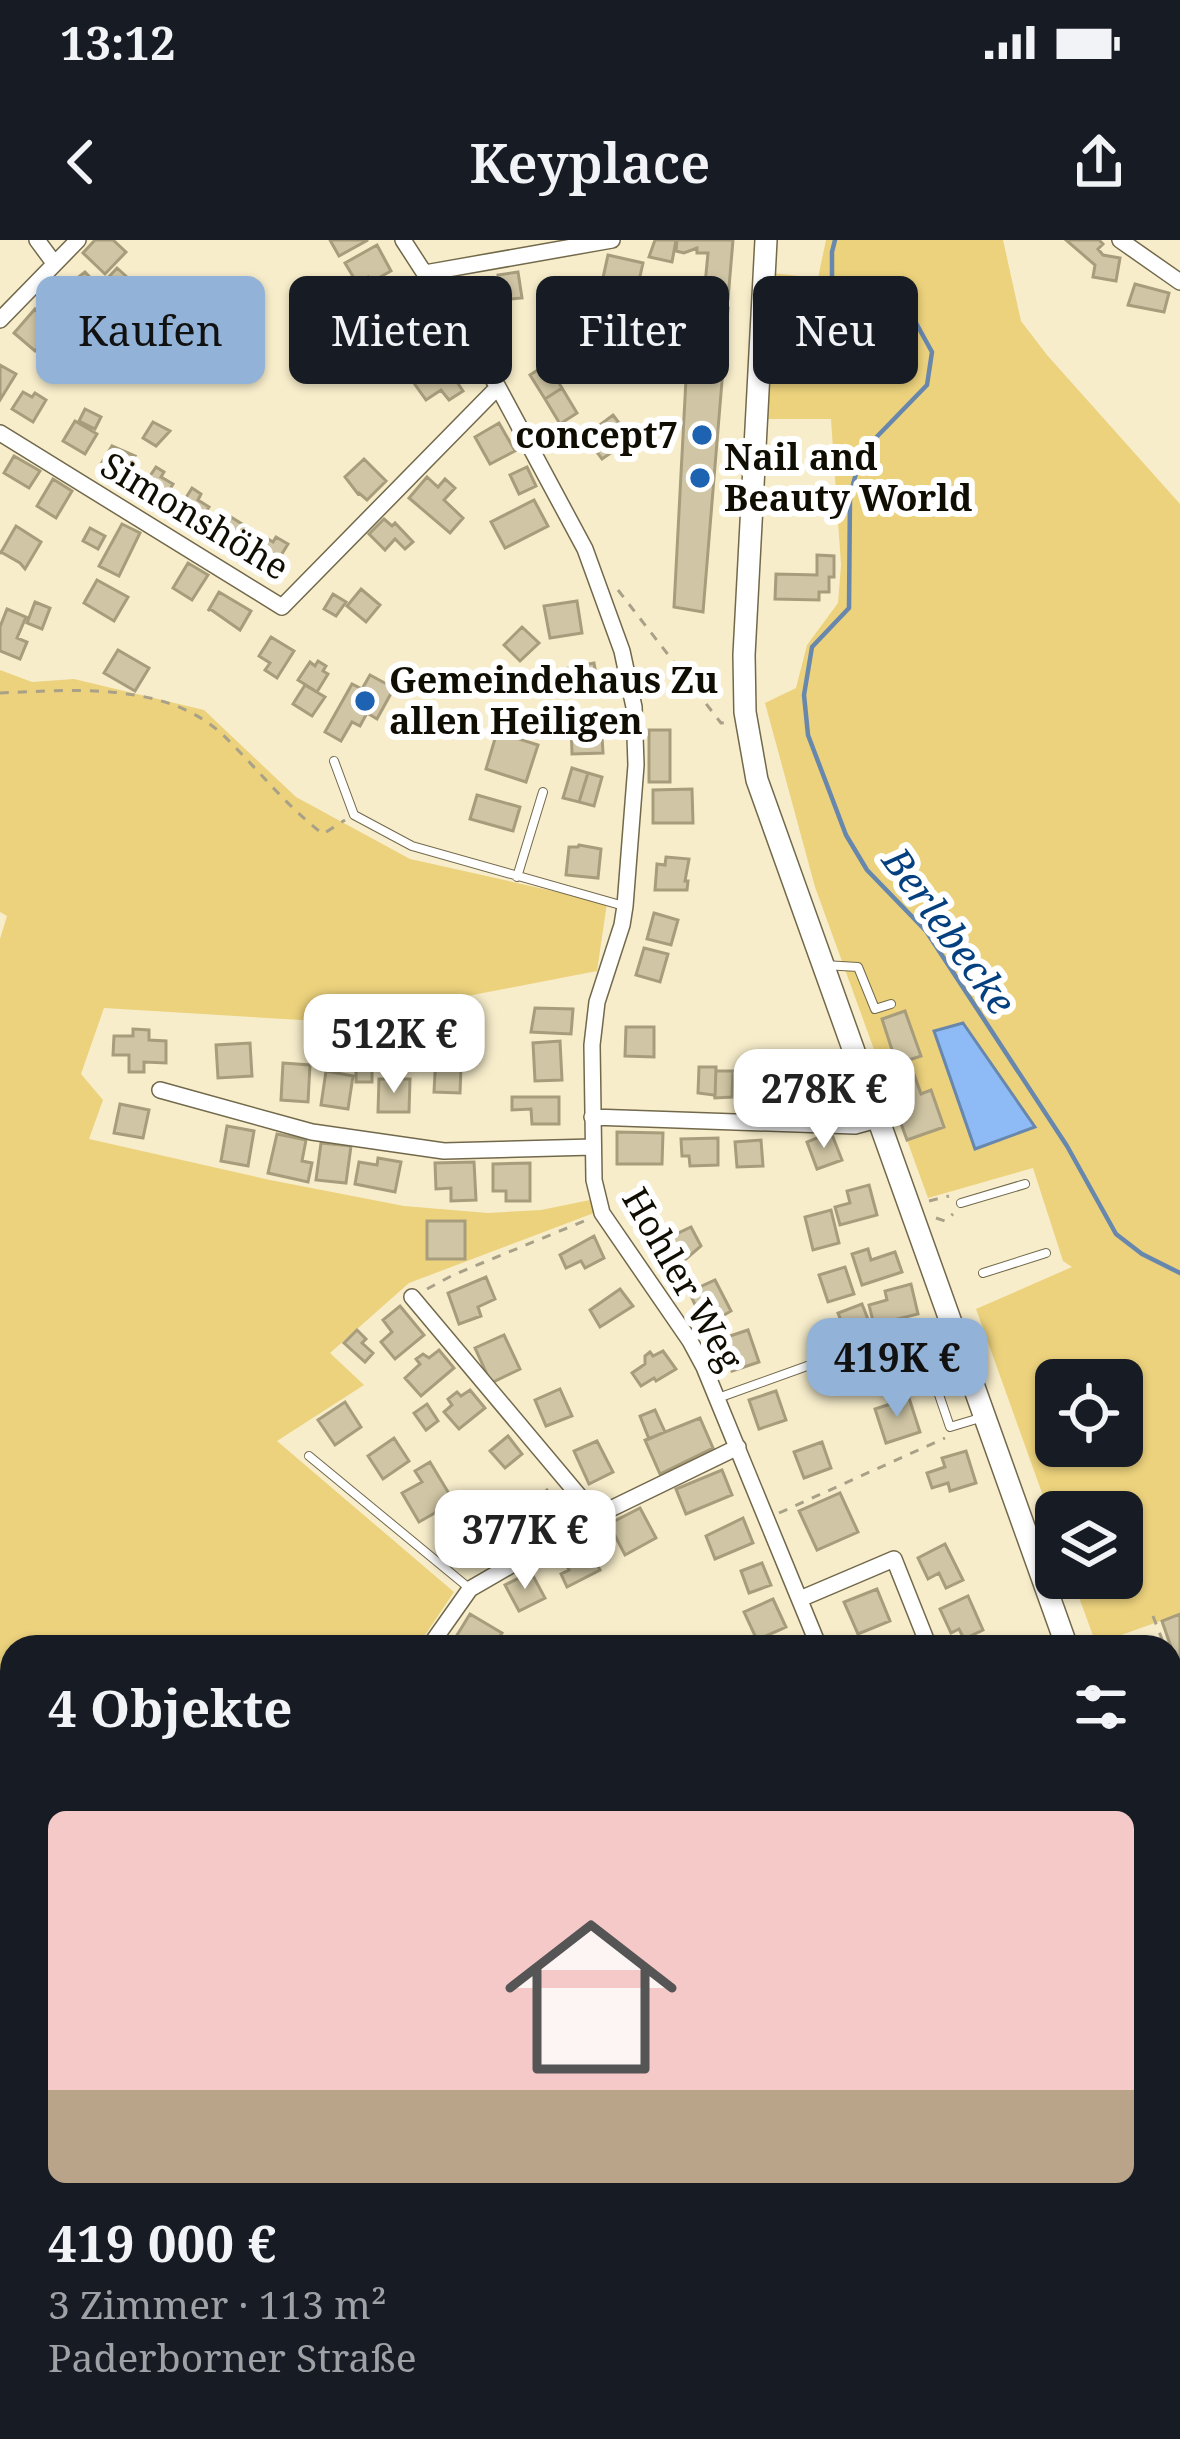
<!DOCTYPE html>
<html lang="de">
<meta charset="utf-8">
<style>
body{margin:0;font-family:"Noto Serif",serif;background:#242831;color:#f1f3f6;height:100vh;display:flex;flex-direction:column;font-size:45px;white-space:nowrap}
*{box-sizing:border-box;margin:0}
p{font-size:39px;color:#9ea1a6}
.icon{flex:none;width:66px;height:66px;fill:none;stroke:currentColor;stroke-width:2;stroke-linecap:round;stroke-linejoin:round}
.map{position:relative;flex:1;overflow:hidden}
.panel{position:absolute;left:0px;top:1395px;width:1182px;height:804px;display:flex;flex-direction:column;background:#171b24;border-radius:36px 36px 0 0;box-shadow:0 3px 9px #0004}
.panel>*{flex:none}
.banner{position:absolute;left:36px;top:36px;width:1110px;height:108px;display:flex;gap:24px}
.buttons{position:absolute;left:1035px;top:1119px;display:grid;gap:24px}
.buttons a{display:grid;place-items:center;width:108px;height:108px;border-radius:18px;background:#171b24;box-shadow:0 3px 9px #0004;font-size:60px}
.price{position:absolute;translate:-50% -102px;padding:0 27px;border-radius:24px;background:#fff;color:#222;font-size:39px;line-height:78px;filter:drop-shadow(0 3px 6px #0008)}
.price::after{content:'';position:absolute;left:50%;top:72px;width:36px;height:27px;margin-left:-18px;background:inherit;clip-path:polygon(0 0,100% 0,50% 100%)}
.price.selected{background:#92b2d7;color:#111}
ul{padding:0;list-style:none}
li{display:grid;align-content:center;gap:24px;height:636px;padding:0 48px}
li+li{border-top:3px solid #363941}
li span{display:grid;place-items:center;height:372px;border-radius:18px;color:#555}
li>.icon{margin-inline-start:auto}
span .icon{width:216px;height:216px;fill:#fffc;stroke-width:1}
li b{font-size:51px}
h2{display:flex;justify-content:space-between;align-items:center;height:144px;padding:0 48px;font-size:51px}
.tag{padding:0 42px;border-radius:18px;background:#171b24;box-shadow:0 3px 9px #0004;font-size:42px;line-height:108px}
.tag.selected{background:#92b2d7;color:#111}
.status{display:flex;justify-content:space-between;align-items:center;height:84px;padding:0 60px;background:#171b24;direction:ltr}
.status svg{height:33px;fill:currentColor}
header{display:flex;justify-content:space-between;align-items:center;height:156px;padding:0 48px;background:#171b24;font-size:54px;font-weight:600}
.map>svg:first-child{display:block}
</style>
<div class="status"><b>13:12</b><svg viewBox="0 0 49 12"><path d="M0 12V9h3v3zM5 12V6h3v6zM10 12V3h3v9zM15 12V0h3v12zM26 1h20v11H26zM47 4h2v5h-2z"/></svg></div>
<header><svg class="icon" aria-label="back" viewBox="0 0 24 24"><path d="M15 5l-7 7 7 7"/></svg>Keyplace<svg class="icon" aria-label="share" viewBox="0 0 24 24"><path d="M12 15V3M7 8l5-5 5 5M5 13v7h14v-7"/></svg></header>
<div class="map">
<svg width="1180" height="2199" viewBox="0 0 1180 2199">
<rect width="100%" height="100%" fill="#f7edcb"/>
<path fill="#ecd27d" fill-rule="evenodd" d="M 826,0 L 1003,0 L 1021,81 L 1047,115 L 1180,264 L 1180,1374 L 1096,1404 L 1072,1338 L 1122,1338 L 1122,1272 L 1056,1272 L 1056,1292 L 976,1069 L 1072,1027 L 1063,1021 L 1033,928 L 928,958 L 815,647 L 765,463 L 796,448 L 807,405 L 838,363 L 841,325 L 831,179 L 764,179 L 772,33 L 818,38 ZM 1056,1140 L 1122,1140 L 1122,1206 L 1056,1206 Z
M 0,430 L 32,442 L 74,439 L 204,470 L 296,557 L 410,619 L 607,663 L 597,731 L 334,782 L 104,768 L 81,834 L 103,860 L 89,899 L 270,940 L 404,966 L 488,973 L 541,970 L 590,960 L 594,973 L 409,1043 L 330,1113 L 364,1145 L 277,1201 L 454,1352 L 417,1407 L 12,1407 L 12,1675 L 0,1668 L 0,699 L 7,676 L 0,672 Z
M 5,1695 L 12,1699 L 12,1962 L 0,1954 L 0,1703 Z
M 0,1962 L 12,1969 L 12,2187 L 459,2187 L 475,2199 L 0,2199 Z"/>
<path fill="#8ebbf6" stroke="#6887ad" stroke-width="3" d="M 963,783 L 1035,887 L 975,909 L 934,791 Z"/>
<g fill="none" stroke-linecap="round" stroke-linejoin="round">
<path stroke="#6887ad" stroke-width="4.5" d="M 835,0 L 832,12 L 832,54 L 850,71 L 916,83 L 932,112 L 927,145 L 862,212 L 850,255 L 849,368 L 812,407 L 804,455 L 808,495 L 846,595 L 867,630 L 926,691 L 1067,906 L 1116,994 L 1142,1014 L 1180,1033
M 1170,2170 L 1180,2150
M 1151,2199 L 1159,2187"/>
</g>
<path fill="#d0c6a5" stroke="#a79d7d" stroke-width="3" d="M 95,0 L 113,0 L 126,12 L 105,34 L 83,13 Z
M 330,0 L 368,0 L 339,16 Z
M 655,0 L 676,0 L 672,22 L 649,17 Z
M 677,0 L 733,0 L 728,59 L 704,55 L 708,13 L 697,13 L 697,8 L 684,13 L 676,11 Z
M 1066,0 L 1099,0 L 1103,4 L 1098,9 L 1103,15 L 1120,18 L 1116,41 L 1093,37 L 1095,25 Z
M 377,5 L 391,31 L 371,42 L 368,37 L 357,43 L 345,23 Z
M 608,15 L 643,23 L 634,63 L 599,56 Z
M 117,28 L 127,37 L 115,50 L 105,41 Z
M 85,32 L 101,49 L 75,72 L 58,53 Z
M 518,32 L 522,58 L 501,60 L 498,35 Z
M 671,43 L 697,49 L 694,64 L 728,68 L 703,372 L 674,367 L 688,101 L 661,98 L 667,82 L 647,79 L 649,58 L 670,62 Z
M 1135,44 L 1169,53 L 1164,72 L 1128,65 Z
M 400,45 L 412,67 L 374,87 L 366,72 L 382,64 L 377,56 Z
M 35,69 L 56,88 L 35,111 L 14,93 Z
M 598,69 L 661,87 L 659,96 L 649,93 L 646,110 L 682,125 L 679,141 L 640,121 L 637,126 L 610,112 L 601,98 L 596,82 Z
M 421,81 L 441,109 L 424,121 L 417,111 L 404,120 L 392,102 Z
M 547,124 L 562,148 L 545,159 L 530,135 Z
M 0,125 L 16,134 L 0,160 Z
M 432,125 L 437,132 L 446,126 L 463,151 L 449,160 L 441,150 L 426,160 L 411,139 Z
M 562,148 L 577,173 L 560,184 L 545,159 Z
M 23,152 L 32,157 L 35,153 L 46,160 L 33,182 L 12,169 Z
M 85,169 L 101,177 L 95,189 L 79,181 Z
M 613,175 L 631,199 L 602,219 L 585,196 Z
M 75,181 L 97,194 L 85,214 L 63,201 Z
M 153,182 L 170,191 L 156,206 L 143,198 Z
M 499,183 L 515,211 L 490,224 L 475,197 Z
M 112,206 L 135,216 L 122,237 L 101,224 Z
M 14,216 L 40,231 L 29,248 L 4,233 Z
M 364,219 L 386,241 L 367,260 L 359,253 L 358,254 L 345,237 Z
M 156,227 L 164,232 L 161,237 L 173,244 L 162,262 L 141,249 Z
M 527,227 L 536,246 L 519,254 L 510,235 Z
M 427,237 L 438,247 L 445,239 L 455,248 L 444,260 L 463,278 L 450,293 L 409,258 Z
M 53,239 L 72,251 L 56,278 L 37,266 Z
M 192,248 L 201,254 L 198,260 L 209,267 L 198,285 L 177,272 Z
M 534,260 L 548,286 L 505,308 L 491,282 Z
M 226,274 L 247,287 L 235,307 L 214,294 Z
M 384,279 L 392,286 L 395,283 L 413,302 L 405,309 L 395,299 L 385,310 L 369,294 Z
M 122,284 L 140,293 L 119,336 L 99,326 Z
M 16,286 L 41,302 L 25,329 L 20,323 L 1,312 L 0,314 Z
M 90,288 L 105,296 L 98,309 L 83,301 Z
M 263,296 L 273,302 L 276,297 L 288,304 L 272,330 L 251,316 Z
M 817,315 L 834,316 L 834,337 L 829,337 L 829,352 L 819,352 L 819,360 L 775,359 L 776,334 L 817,335 Z
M 188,323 L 208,335 L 192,360 L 173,348 Z
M 97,340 L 128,357 L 114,381 L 84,363 Z
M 361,349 L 380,365 L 366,382 L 347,366 Z
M 219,352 L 251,371 L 240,390 L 210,369 L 208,371 Z
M 333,354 L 346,362 L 336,376 L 324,369 Z
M 577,361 L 582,393 L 550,398 L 544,366 Z
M 35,362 L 50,368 L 42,389 L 27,383 Z
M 7,369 L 26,377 L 17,398 L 27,402 L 20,419 L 0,411 L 0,387 Z
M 522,387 L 539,403 L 520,421 L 504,405 Z
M 271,397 L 294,411 L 277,438 L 265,430 L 270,423 L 259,416 Z
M 118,410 L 149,428 L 135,451 L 104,433 Z
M 318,421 L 326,426 L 323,431 L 328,434 L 317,452 L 298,440 L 310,422 L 315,426 Z
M 594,423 L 599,451 L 564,457 L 559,430 Z
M 370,435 L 394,448 L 377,479 L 367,473 L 360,486 L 352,482 L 341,501 L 325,492 L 352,444 L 362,449 Z
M 305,445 L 325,457 L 312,476 L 293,464 Z
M 601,480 L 603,513 L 572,514 L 571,481 Z
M 649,490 L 670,490 L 670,542 L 649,542 Z
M 497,492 L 538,505 L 526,542 L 486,529 Z
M 572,528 L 588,533 L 579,562 L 563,558 Z
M 588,533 L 602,537 L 594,566 L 579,562 Z
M 692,549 L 693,583 L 653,583 L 653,550 Z
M 477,555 L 520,567 L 513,591 L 470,579 Z
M 579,605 L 601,609 L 598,638 L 566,635 L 569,607 L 578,607 Z
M 666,617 L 689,619 L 685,641 L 688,641 L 687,650 L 655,650 L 657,624 L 665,625 Z
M 654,673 L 678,680 L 671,705 L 647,699 Z
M 644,708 L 668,714 L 660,742 L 636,735 Z
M 535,768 L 573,769 L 571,794 L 531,792 Z
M 905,771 L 921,816 L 909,820 L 921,854 L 931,850 L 944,887 L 907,900 L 890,853 L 895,851 L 884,819 L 894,816 L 882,779 Z
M 626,787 L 654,787 L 654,817 L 625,816 Z
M 133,789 L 149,790 L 149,800 L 166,801 L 166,823 L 144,822 L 144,832 L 129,832 L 129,815 L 113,815 L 114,796 L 133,796 Z
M 445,800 L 470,801 L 469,827 L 461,827 L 460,853 L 434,852 L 436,815 L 444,815 Z
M 560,801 L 562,840 L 535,841 L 533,803 Z
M 250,803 L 252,836 L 218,838 L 216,805 Z
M 283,823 L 310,825 L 308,862 L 281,860 Z
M 356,826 L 372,827 L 372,842 L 356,842 Z
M 754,826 L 785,828 L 784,857 L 753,856 Z
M 699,827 L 716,827 L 715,858 L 714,855 L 698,853 Z
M 716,827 L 716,831 L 733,831 L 732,857 L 715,858 Z
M 326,831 L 353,836 L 348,869 L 321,865 Z
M 379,839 L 410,839 L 409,872 L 378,872 Z
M 512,857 L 559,857 L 559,884 L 532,884 L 531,869 L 512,870 Z
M 120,864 L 149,870 L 143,898 L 114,893 Z
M 227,886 L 254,891 L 248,926 L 221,921 Z
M 617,892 L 663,893 L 662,924 L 617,924 Z
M 831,892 L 842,920 L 817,929 L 807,902 Z
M 277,894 L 306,900 L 302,921 L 312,923 L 308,942 L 268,933 Z
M 718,898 L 718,925 L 690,926 L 689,916 L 682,916 L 681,899 Z
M 761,900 L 763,926 L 737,927 L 735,902 Z
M 321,903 L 351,906 L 346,943 L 316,940 Z
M 378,918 L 401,922 L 395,952 L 355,944 L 359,922 L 377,925 Z
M 474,922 L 476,960 L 451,961 L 451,948 L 436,949 L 435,923 Z
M 530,923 L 530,961 L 506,961 L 506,951 L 493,951 L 493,924 Z
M 869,945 L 877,975 L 840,985 L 835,967 L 850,963 L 847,951 Z
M 831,970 L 839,1003 L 813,1010 L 805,977 Z
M 427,981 L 465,981 L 465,1019 L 427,1019 Z
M 691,987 L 701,1006 L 686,1019 L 665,1029 L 652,1003 L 671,991 L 674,995 Z
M 594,996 L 604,1018 L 585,1028 L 581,1021 L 566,1028 L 560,1015 Z
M 868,1009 L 871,1020 L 895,1012 L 902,1032 L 862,1045 L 852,1014 Z
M 845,1027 L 854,1054 L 828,1062 L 819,1035 Z
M 486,1037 L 495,1059 L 478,1067 L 481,1076 L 459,1084 L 448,1053 Z
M 715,1040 L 731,1071 L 705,1086 L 689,1052 Z
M 911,1044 L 918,1074 L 874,1085 L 869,1065 L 887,1060 L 885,1051 Z
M 620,1049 L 633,1066 L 600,1087 L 590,1070 Z
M 862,1064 L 873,1092 L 859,1098 L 856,1089 L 846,1093 L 838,1073 Z
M 400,1066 L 424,1095 L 395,1119 L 381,1102 L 392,1092 L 383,1080 Z
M 357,1090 L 366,1099 L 362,1103 L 373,1113 L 365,1122 L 344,1103 Z
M 748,1090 L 759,1122 L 732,1131 L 721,1099 Z
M 504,1095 L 520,1129 L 491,1143 L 475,1108 Z
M 925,1095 L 934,1124 L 908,1132 L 906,1126 L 893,1130 L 886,1108 Z
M 873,1108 L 880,1128 L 857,1136 L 850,1116 Z
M 439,1110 L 454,1128 L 421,1156 L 405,1138 L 420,1124 L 416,1119 L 423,1114 L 429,1118 Z
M 663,1111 L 676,1129 L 656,1141 L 654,1138 L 641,1146 L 632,1133 L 645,1124 L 645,1116 L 650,1112 L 653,1116 Z
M 560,1149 L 572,1176 L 546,1186 L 535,1160 Z
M 470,1150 L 485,1168 L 459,1189 L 444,1172 L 452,1165 L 448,1159 L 457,1152 L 461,1156 Z
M 776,1151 L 786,1180 L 759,1189 L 749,1160 Z
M 909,1158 L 920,1192 L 886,1203 L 875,1169 Z
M 345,1162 L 361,1187 L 335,1205 L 318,1180 Z
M 427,1164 L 438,1181 L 426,1190 L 414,1173 Z
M 655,1170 L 665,1192 L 649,1199 L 640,1176 Z
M 700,1178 L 713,1208 L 660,1234 L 645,1200 Z
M 508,1196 L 522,1214 L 505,1228 L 490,1211 Z
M 394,1198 L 409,1221 L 383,1239 L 368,1216 Z
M 597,1201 L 613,1232 L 589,1244 L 574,1211 Z
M 822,1202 L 831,1228 L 804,1238 L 794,1212 Z
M 966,1211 L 976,1243 L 950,1251 L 948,1243 L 932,1248 L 927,1233 L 945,1227 L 942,1218 Z
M 430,1222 L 454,1262 L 419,1282 L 402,1253 L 422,1242 L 415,1231 Z
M 722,1230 L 732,1255 L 686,1274 L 676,1249 Z
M 547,1250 L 563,1269 L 543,1287 L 536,1280 L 528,1288 L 518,1276 Z
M 840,1253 L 858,1292 L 817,1310 L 799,1271 Z
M 640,1268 L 656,1298 L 625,1315 L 609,1284 Z
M 743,1278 L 753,1303 L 715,1319 L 706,1296 Z
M 470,1281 L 488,1307 L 461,1326 L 442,1300 Z
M 586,1302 L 600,1330 L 567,1347 L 561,1334 L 569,1330 L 561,1315 Z
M 945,1304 L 963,1340 L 946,1348 L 939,1333 L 928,1339 L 918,1318 Z
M 762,1323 L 771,1345 L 749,1353 L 741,1331 Z
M 531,1332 L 545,1358 L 519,1371 L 505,1345 Z
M 877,1349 L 890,1381 L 858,1394 L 844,1362 Z
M 968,1356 L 983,1390 L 964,1399 L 959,1389 L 951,1393 L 940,1369 Z
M 773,1359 L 786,1387 L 757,1400 L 744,1372 Z
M 470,1374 L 502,1393 L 493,1407 L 465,1407 L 454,1400 Z
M 1180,1374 L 1180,1433 L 1162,1381 Z"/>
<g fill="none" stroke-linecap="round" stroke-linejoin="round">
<defs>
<path id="service" d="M 334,521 L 354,575 L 412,606 L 624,666
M 517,637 L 543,552
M 824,725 L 858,727 L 875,769 L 891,764
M 961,963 L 1025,944
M 983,1033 L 1046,1013
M 969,1135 L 936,1146 L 950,1187 L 980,1178
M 718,1158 L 835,1116
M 309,1216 L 469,1348"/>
<path id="minor" d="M 37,0 L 54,23
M 403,0 L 498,147 L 585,309 L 622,411 L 634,467 L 636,525 L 625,666 L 622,685 L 597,762 L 592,805 L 594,940 L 602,973 L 690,1101 L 704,1127 L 819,1407
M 1120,0 L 1180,42
M 425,33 L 612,0
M 0,80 L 78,0
M 0,193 L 282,367 L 498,147
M 160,850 L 312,892 L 444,911 L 593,907
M 592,877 L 855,886 L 877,880
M 412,1057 L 596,1276
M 800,1359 L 894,1319 L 929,1407
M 429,1407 L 470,1349 L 596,1276 L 738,1207
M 0,1684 L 12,1691
M 1170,1772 L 1180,1771
M 687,2187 L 703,2199
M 910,2199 L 917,2187"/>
<path id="secondary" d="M 766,0 L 744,415 L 745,472 L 757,540 L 1067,1407
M 968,2199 L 985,2187"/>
</defs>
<use href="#service" stroke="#72694b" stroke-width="10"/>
<use href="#minor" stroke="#72694b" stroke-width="18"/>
<use href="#secondary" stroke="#72694b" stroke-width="24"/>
<path stroke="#a8a187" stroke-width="3" stroke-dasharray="9 9" stroke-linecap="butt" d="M 618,350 L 721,483 L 729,482
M 0,453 C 72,450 166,441 223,495 C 257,528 285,565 323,594 L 345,580
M 929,961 L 949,956
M 936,978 L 945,981 L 953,974
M 427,1049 L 453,1035 L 589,979
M 779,1273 L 945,1198
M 1153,1376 L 1165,1407
M 1170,1421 L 1180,1448
M 0,1632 L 12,1639
M 1,1744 L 12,1751
M 0,1795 L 12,1802
M 0,1938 L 12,1946
M 1170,2007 L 1180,2005
M 330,2187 L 350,2199
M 176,2199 L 183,2187"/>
<use href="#service" stroke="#fff" stroke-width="8"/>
<use href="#minor" stroke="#fff" stroke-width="15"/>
<use href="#secondary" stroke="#fff" stroke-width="21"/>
</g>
<g fill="#1e62b2" stroke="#fff" stroke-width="4.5">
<circle cx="702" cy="195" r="12"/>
<circle cx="700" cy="238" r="12"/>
<circle cx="365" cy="461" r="12"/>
</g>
<g text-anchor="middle" stroke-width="12" stroke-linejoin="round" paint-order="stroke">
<g font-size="36" font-weight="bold" fill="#100d03" stroke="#fff" text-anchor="start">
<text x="678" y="208" text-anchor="end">concept7</text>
<text x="724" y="230">Nail and<tspan x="724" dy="41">Beauty World</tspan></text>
<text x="389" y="453">Gemeindehaus Zu<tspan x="389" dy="41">allen Heiligen</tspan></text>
</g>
<g font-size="36" fill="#100d03" stroke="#fff">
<text transform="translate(195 276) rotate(31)" y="13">Simonshöhe</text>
<text transform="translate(683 1039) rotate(60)" y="13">Hohler Weg</text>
</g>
<g font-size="39" font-style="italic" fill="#043f7f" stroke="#fff">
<text transform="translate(949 691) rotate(54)" y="14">Berlebecke</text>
</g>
</g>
</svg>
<div class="buttons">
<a><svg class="icon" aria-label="locate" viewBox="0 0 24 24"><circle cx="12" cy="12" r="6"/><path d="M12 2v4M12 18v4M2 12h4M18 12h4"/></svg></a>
<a><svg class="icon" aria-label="layers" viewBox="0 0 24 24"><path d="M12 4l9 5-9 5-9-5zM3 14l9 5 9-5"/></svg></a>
</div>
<b class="price" style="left:394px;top:856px">512K €</b>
<b class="price" style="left:824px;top:911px">278K €</b>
<b class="price selected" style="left:897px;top:1180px">419K €</b>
<b class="price" style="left:525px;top:1352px">377K €</b>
<div class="banner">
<a class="tag selected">Kaufen</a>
<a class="tag">Mieten</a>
<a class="tag">Filter</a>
<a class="tag">Neu</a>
</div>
<section class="panel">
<h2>4 Objekte<svg class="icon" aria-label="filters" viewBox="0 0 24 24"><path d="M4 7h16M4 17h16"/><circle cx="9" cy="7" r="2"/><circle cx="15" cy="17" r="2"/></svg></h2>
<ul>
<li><span style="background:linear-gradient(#f6c9c9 75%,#b9a48a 0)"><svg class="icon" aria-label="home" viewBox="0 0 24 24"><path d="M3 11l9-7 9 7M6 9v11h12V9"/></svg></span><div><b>419 000 €</b><p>3 Zimmer · 113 m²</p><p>Paderborner Straße</p></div></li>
</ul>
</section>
</div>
